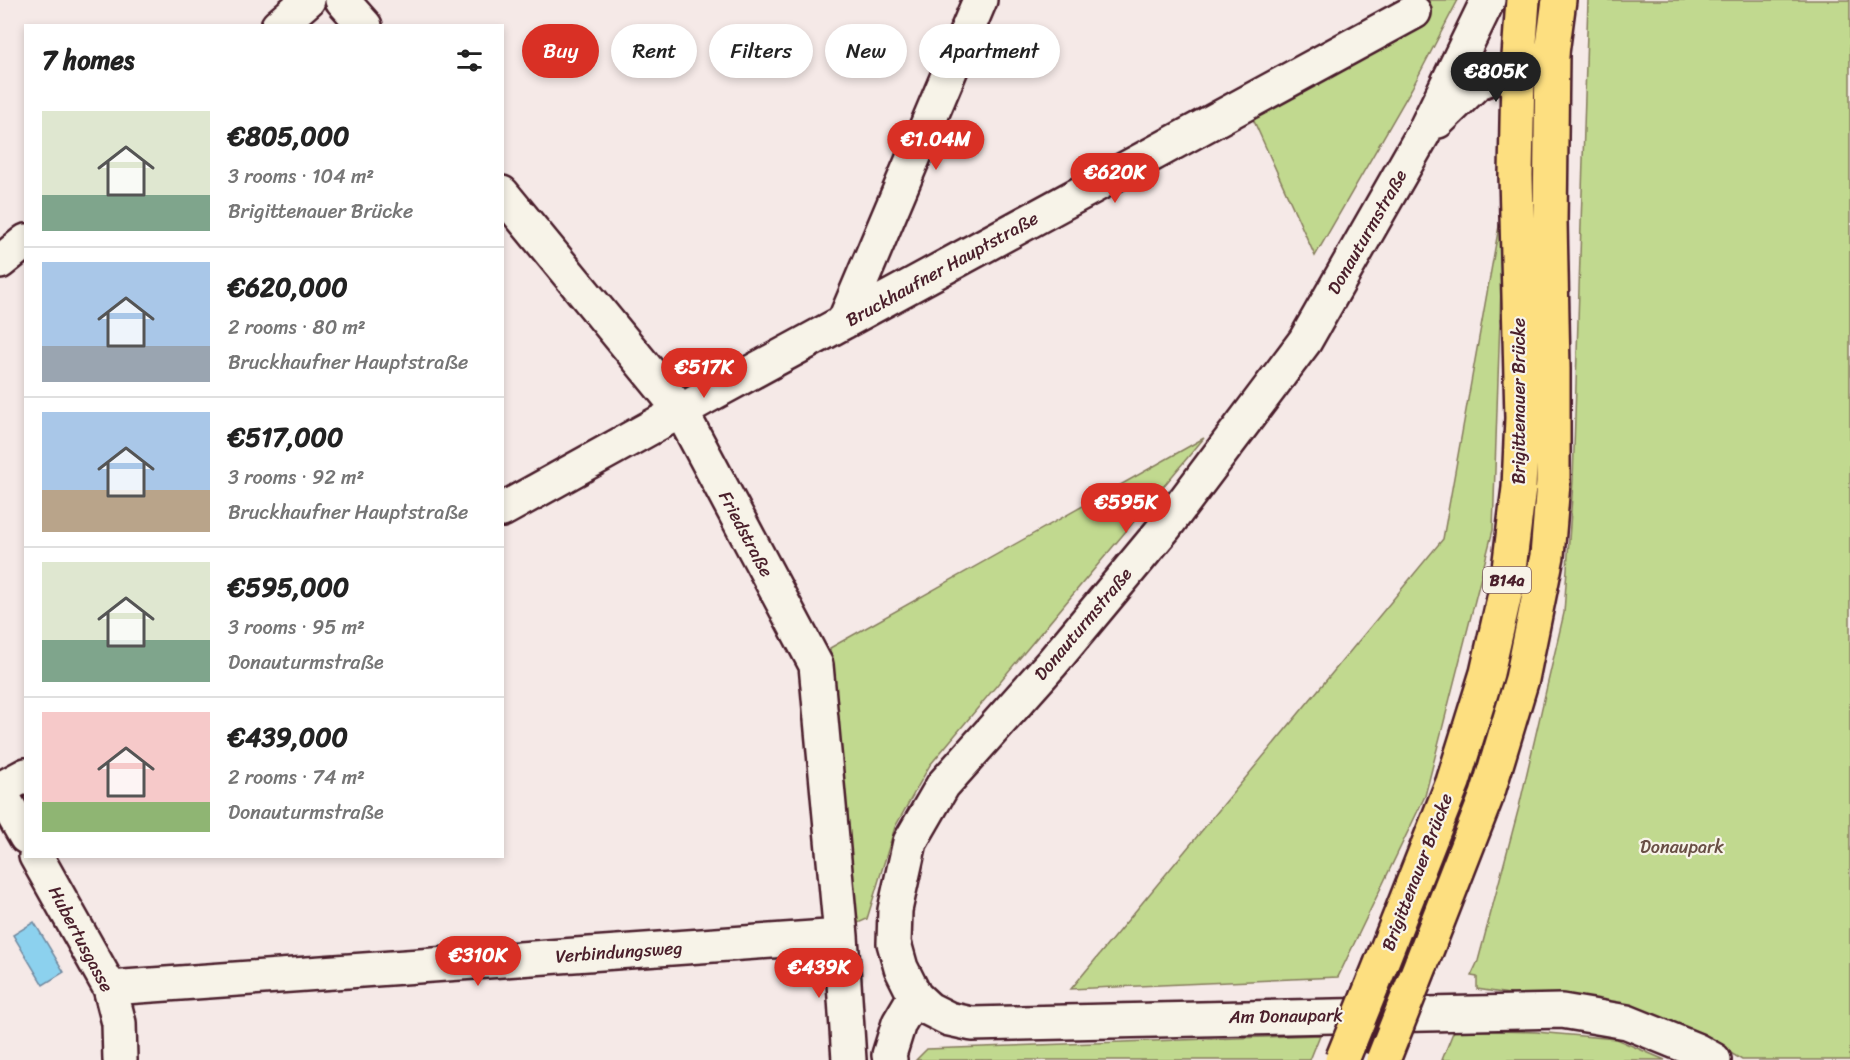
<!DOCTYPE html>
<meta charset="utf-8">
<style>
body{margin:0;font-family:Sriracha,sans-serif;background:#f2f2f2;color:#222;height:100vh;display:flex;flex-direction:column;font-size:22px;white-space:nowrap}
*{box-sizing:border-box;margin:0}
p{font-size:20px;color:#767676}
.icon{flex:none;width:33px;height:33px;fill:none;stroke:currentColor;stroke-width:2;stroke-linecap:round;stroke-linejoin:round}
.map{position:relative;flex:1;overflow:hidden}
.details{position:absolute;left:24px;top:24px;width:480px;height:834px;display:flex;flex-direction:column;background:#fff;border-radius:0px;box-shadow:0 3px 9px #0003}
.details>*{flex:none}
.hud{position:absolute;left:522px;top:24px;width:570px;height:54px;display:flex;gap:12px}
.price{position:absolute;translate:-50% -51px;padding:0 14px;border-radius:21px;background:#d93025;color:#fff;font-size:20px;line-height:39px;filter:drop-shadow(0 2px 3px #0008)}
.price::after{content:'';position:absolute;left:50%;top:36px;width:18px;height:14px;margin-left:-9px;background:inherit;clip-path:polygon(0 0,100% 0,50% 100%)}
.price.selected{background:#222;color:#fff}
ul{padding:0;list-style:none}
li{display:flex;align-items:center;gap:18px;height:150px;padding:0 18px}
li+li{border-top:2px solid #e0e0e0}
li span{display:grid;place-items:center;flex:none;width:168px;height:120px;border-radius:0px;color:#555}
li>.icon{margin-inline-start:auto}
span .icon{width:72px;height:72px;fill:#fffc;stroke-width:1}
li b{font-size:26px}
h2{display:flex;justify-content:space-between;align-items:center;height:72px;padding:0 18px;font-size:26px}
.tag{padding:0 21px;border-radius:27px;background:#fff;box-shadow:0 3px 9px #0003;font-size:21px;line-height:54px}
.tag.selected{background:#d93025;color:#fff}
.map>svg:first-child{display:block}
</style>
<div class="map">
<svg width="1850" height="1060" viewBox="0 0 1850 1060">
<rect width="100%" height="100%" fill="#f5e9e7"/>
<filter id="ink" filterUnits="userSpaceOnUse"><feTurbulence type="fractalNoise" baseFrequency=".0167" numOctaves="2"/><feDisplacementMap in="SourceGraphic" scale="12" xChannelSelector="R" yChannelSelector="G"/><feConvolveMatrix kernelMatrix="1 2 1 2 8 2 1 2 1" color-interpolation-filters="sRGB"/></filter>
<g filter="url(#ink)">
<path fill="#c1d98f" stroke="#867c5d" stroke-width="1.5" d="M 1407,0 L 1458,0 L 1412,88 L 1315,256 L 1253,119 L 1414,24 Z
M 1588,0 L 1850,0 L 1850,1060 L 1742,1060 L 1713,1042 L 1644,1015 L 1477,989 L 1477,977 L 1471,976 L 1478,961 L 1519,807 L 1564,613 L 1573,481 Z
M 1504,198 L 1493,530 L 1425,796 L 1338,977 L 1071,989 L 1443,539 Z
M 1204,438 L 930,765 L 895,827 L 867,919 L 856,924 L 830,648 Z
M 1454,1030 L 1536,1032 L 1616,1039 L 1665,1060 L 1442,1060 Z
M 1320,1035 L 1310,1060 L 916,1060 L 927,1049 Z"/>
<path fill="#8cd1ee" stroke="#728aa0" stroke-width="1.5" d="M 34,922 L 64,972 L 43,985 L 13,935 Z"/>
<g fill="none" stroke-linecap="round" stroke-linejoin="round">
<defs>
<path id="minor" d="M 342,0 L 365,26
M 1488,0 L 1423,134 L 1305,341 L 1165,527 L 1052,663 L 943,785 L 910,842 L 895,910 L 894,943 L 901,968 L 915,996 L 929,1009 L 949,1019 L 972,1024 L 1562,1011 L 1627,1022 L 1696,1050 L 1714,1060
M 278,26 L 308,0
M 1438,121 L 1477,83 L 1497,75 L 1518,71 L 1543,58
M 502,193 L 681,411 L 816,665 L 841,936 L 849,1060
M 0,262 L 26,241
M 844,322 L 980,0
M 502,510 L 704,398 L 1414,12
M 0,789 L 26,775
M 0,792 L 26,837
M 36,856 L 110,988 L 119,1023 L 120,1060
M 110,988 L 841,936
M 890,1060 L 889,1055 L 899,1023 L 915,996"/>
<path id="major" d="M 1552,53 L 1559,0
M 1518,71 L 1523,0"/>
<path id="highway" d="M 1381,964 L 1453,782 L 1487,673 L 1507,585 L 1519,488 L 1522,418 L 1516,175 L 1518,71
M 1421,964 L 1487,795 L 1522,679 L 1547,556 L 1553,483 L 1553,369 L 1550,221 L 1552,53"/>
</defs>
<use href="#minor" stroke="#4a1f2b" stroke-width="38"/>
<use href="#major" stroke="#4a1f2b" stroke-width="38"/>
<use href="#highway" stroke="#4a1f2b" stroke-width="38"/>
<use href="#minor" stroke="#f7f3e8" stroke-width="33"/>
<use href="#major" stroke="#fddf80" stroke-width="33"/>
<use href="#highway" stroke="#fddf80" stroke-width="33"/>
<defs>
<path id="highway-bridge" d="M 1342,1060 L 1381,964
M 1383,1060 L 1421,964"/>
</defs>
<use href="#highway-bridge" stroke="#4a1f2b" stroke-width="38" stroke-linecap="butt"/>
<use href="#highway-bridge" stroke="#fddf80" stroke-width="33"/>
</g>
</g>
<g text-anchor="middle" stroke-width="4.5" stroke-linejoin="round" paint-order="stroke">
<rect fill="#f7f3e8" stroke="#7e5f64" stroke-width="1.5" x="1483" y="567" width="48" height="26" rx="4.5"/>
<g font-size="16" font-weight="bold" fill="#4a1f2b">
<text x="1507" y="586">B14a</text>
</g>
<g font-size="18" fill="#4a1f2b" stroke="#f7f3e8">
<text transform="translate(1367 232) rotate(-60)" y="6">Donauturmstraße</text>
<text transform="translate(942 269) rotate(-29)" y="6">Bruckhaufner Hauptstraße</text>
<text transform="translate(1519 401) rotate(-90)" y="6">Brigittenauer Brücke</text>
<text transform="translate(746 534) rotate(62)" y="6">Friedstraße</text>
<text transform="translate(1083 624) rotate(-50)" y="6">Donauturmstraße</text>
<text transform="translate(1417 872) rotate(-69)" y="6">Brigittenauer Brücke</text>
<text transform="translate(81 939) rotate(62)" y="6">Hubertusgasse</text>
<text transform="translate(619 952) rotate(-4)" y="6">Verbindungsweg</text>
<text transform="translate(1286 1016) rotate(-1)" y="6">Am Donaupark</text>
</g>
<g font-size="18" fill="#684e44" stroke="#f7f3e8">
<text x="1682" y="853">Donaupark</text>
</g>
</g>
</svg>
<b class="price selected" style="left:1496px;top:103px">€805K</b>
<b class="price" style="left:936px;top:171px">€1.04M</b>
<b class="price" style="left:1115px;top:204px">€620K</b>
<b class="price" style="left:704px;top:399px">€517K</b>
<b class="price" style="left:1126px;top:534px">€595K</b>
<b class="price" style="left:478px;top:987px">€310K</b>
<b class="price" style="left:819px;top:999px">€439K</b>
<div class="hud">
<a class="tag selected">Buy</a>
<a class="tag">Rent</a>
<a class="tag">Filters</a>
<a class="tag">New</a>
<a class="tag">Apartment</a>
</div>
<section class="details">
<h2>7 homes<svg class="icon" aria-label="filters" viewBox="0 0 24 24"><path d="M4 7h16M4 17h16"/><circle cx="9" cy="7" r="2"/><circle cx="15" cy="17" r="2"/></svg></h2>
<ul>
<li><span style="background:linear-gradient(#dfe7d0 70%,#7fa58c 0)"><svg class="icon" aria-label="home" viewBox="0 0 24 24"><path d="M3 11l9-7 9 7M6 9v11h12V9"/></svg></span><div><b>€805,000</b><p>3 rooms · 104 m²</p><p>Brigittenauer Brücke</p></div></li>
<li><span style="background:linear-gradient(#a9c7e8 70%,#9aa5b1 0)"><svg class="icon" aria-label="home" viewBox="0 0 24 24"><path d="M3 11l9-7 9 7M6 9v11h12V9"/></svg></span><div><b>€620,000</b><p>2 rooms · 80 m²</p><p>Bruckhaufner Hauptstraße</p></div></li>
<li><span style="background:linear-gradient(#a9c7e8 65%,#b9a48a 0)"><svg class="icon" aria-label="home" viewBox="0 0 24 24"><path d="M3 11l9-7 9 7M6 9v11h12V9"/></svg></span><div><b>€517,000</b><p>3 rooms · 92 m²</p><p>Bruckhaufner Hauptstraße</p></div></li>
<li><span style="background:linear-gradient(#dfe7d0 65%,#7fa58c 0)"><svg class="icon" aria-label="home" viewBox="0 0 24 24"><path d="M3 11l9-7 9 7M6 9v11h12V9"/></svg></span><div><b>€595,000</b><p>3 rooms · 95 m²</p><p>Donauturmstraße</p></div></li>
<li><span style="background:linear-gradient(#f6c9c9 75%,#8fb573 0)"><svg class="icon" aria-label="home" viewBox="0 0 24 24"><path d="M3 11l9-7 9 7M6 9v11h12V9"/></svg></span><div><b>€439,000</b><p>2 rooms · 74 m²</p><p>Donauturmstraße</p></div></li>
</ul>
</section>
</div>
